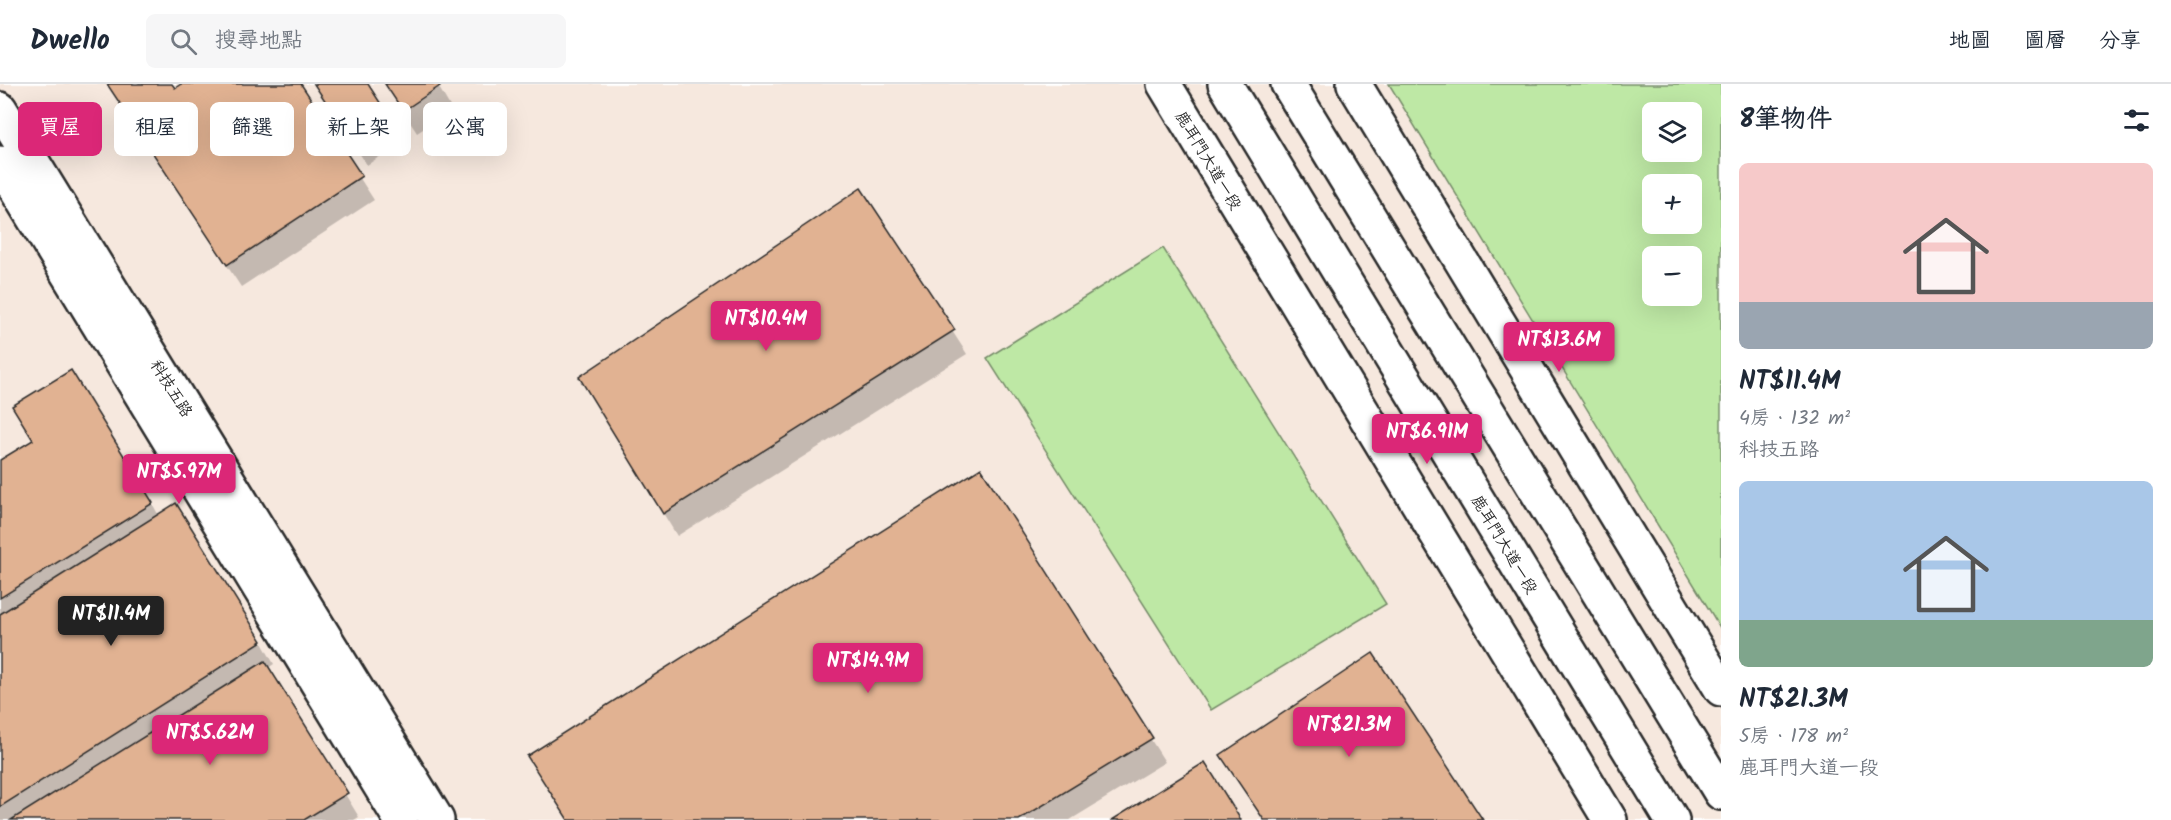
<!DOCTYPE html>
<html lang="zh-TW">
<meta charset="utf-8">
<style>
body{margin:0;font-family:Kalam,"LXGW WenKai TC",sans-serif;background:#f6f6f7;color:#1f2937;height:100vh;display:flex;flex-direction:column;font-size:22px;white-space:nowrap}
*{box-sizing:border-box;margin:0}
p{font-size:20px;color:#747a83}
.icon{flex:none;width:33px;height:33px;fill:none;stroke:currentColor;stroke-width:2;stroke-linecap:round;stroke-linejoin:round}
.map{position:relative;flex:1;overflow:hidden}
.panel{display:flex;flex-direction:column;background:#fff;width:450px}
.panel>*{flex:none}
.banner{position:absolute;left:18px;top:18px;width:570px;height:54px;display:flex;gap:12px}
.controls{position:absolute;left:1642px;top:18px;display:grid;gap:12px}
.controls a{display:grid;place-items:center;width:60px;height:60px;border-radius:9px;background:#fff;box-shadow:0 6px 24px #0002;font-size:30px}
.price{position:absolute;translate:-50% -51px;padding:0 14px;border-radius:6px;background:#db2777;color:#fff;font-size:20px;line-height:39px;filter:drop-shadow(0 2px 3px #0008)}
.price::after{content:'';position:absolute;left:50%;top:36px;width:18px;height:14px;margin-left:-9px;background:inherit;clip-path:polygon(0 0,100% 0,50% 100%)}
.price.active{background:#222;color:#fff}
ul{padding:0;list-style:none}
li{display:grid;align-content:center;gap:12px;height:318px;padding:0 18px}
li span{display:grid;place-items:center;height:186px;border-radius:9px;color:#555}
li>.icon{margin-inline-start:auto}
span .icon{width:108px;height:108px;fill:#fffc;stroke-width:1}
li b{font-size:26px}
h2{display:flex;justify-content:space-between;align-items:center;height:72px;padding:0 18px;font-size:26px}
.chip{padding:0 21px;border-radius:9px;background:#fff;box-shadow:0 6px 24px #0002;font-size:21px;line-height:54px}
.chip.active{background:#db2777;color:#fff}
header{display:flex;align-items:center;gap:36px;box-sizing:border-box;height:84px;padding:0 30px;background:#fff;border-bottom:2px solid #e0e1e3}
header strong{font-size:28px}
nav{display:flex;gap:33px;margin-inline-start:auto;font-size:21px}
.search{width:420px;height:54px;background:#f6f6f7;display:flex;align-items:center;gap:15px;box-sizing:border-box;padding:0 21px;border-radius:9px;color:#747a83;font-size:22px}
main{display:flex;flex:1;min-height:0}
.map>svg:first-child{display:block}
</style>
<header>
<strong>Dwello</strong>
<div class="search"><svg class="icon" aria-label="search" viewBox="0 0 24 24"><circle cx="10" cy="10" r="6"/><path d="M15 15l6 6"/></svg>搜尋地點</div>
<nav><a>地圖</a><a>圖層</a><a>分享</a></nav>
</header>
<main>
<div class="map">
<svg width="1721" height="736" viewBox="0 0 1721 736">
<rect width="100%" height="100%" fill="#fff"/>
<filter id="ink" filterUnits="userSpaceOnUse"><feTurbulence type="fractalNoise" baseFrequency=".0167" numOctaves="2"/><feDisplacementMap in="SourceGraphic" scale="12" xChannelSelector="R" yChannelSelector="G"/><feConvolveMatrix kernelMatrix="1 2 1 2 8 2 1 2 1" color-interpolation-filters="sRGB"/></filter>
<g filter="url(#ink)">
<path fill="#f6e8de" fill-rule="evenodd" d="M 0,0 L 1721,0 L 1721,736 L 0,736 ZM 1653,28 L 1692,28 L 1692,68 L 1653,68 ZM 1653,100 L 1692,100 L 1692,140 L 1653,140 ZM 1653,172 L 1692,172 L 1692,212 L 1653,212 Z"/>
<path fill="#bee8a5" stroke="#748a68" stroke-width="1.5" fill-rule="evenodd" d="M 1389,0 L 1721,0 L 1721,545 ZM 1653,28 L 1692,28 L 1692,68 L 1653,68 ZM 1653,100 L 1692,100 L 1692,140 L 1653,140 ZM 1653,172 L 1692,172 L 1692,212 L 1653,212 Z
M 1163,164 L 1386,520 L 1211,626 L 987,274 Z"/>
<path fill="#0003" d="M 107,0 L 170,0 L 174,6 L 184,0 L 299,0 L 374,116 L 241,203 Z
M 314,0 L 366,0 L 402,58 L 367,81 Z
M 385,0 L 437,0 L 452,26 L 417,49 Z
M 861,106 L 967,270 L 677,452 L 594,316 Z
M 0,378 L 152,419 L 159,432 L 261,557 L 274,580 L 268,584 L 359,733 L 354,736 L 0,736 Z
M 981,387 L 1165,678 L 1070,736 L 568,736 Z"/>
<path fill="#e1b292" stroke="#2b2b2b" stroke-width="1.5" d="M 107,0 L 172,0 L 175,4 L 181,0 L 301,0 L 362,92 L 227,181 Z
M 314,0 L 368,0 L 390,34 L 353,59 Z
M 385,0 L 438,0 L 440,2 L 403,27 Z
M 861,104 L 955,246 L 663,430 L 579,293 Z
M 71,286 L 153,419 L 0,514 L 0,376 L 33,356 L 12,322 Z
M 981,384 L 1153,654 L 1019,736 L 568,736 L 527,672 Z
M 176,419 L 262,557 L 0,723 L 0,530 Z
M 1373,569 L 1483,736 L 1264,736 L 1220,671 Z
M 265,577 L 348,709 L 304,736 L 11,736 Z
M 1205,678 L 1241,736 L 1112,736 Z"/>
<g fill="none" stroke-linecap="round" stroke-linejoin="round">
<defs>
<path id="minor" d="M 1164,0 L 1610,736
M 1225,0 L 1672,736
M 1288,0 L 1721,709
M 1354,0 L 1721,605
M 0,25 L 437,736
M 0,79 L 401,736"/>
</defs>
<use href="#minor" stroke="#2b2b2b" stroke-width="38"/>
<use href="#minor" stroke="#fff" stroke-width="33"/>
</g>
</g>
<g text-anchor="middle" stroke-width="4.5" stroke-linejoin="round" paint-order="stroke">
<g font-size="16" fill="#2b2b2b" stroke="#fff">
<text transform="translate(1209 76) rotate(59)" y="6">鹿耳門大道一段</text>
<text transform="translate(172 304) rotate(58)" y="6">科技五路</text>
<text transform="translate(1505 460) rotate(59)" y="6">鹿耳門大道一段</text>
</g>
</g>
</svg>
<div class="controls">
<a><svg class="icon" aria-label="layers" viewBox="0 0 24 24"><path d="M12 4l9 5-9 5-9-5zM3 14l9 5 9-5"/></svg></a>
<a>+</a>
<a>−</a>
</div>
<b class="price" style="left:766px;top:268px">NT$10.4M</b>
<b class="price" style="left:1559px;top:289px">NT$13.6M</b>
<b class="price" style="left:1427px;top:381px">NT$6.91M</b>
<b class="price" style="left:179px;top:421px">NT$5.97M</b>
<b class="price active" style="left:111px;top:563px">NT$11.4M</b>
<b class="price" style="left:868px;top:610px">NT$14.9M</b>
<b class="price" style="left:1349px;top:674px">NT$21.3M</b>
<b class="price" style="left:210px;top:682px">NT$5.62M</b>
<div class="banner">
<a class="chip active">買屋</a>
<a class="chip">租屋</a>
<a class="chip">篩選</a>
<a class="chip">新上架</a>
<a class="chip">公寓</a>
</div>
</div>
<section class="panel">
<h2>8筆物件<svg class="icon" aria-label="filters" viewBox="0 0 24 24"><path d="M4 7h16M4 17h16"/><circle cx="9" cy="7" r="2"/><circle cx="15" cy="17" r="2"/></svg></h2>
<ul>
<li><span style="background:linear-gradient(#f6c9c9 75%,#9aa5b1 0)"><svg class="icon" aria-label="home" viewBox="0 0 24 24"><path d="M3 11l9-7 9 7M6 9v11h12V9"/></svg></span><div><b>NT$11.4M</b><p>4房 · 132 m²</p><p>科技五路</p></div></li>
<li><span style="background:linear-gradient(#a9c7e8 75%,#7fa58c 0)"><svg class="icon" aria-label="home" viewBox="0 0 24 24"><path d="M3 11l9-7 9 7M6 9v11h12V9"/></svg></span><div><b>NT$21.3M</b><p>5房 · 178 m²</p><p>鹿耳門大道一段</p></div></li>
</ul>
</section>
</main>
